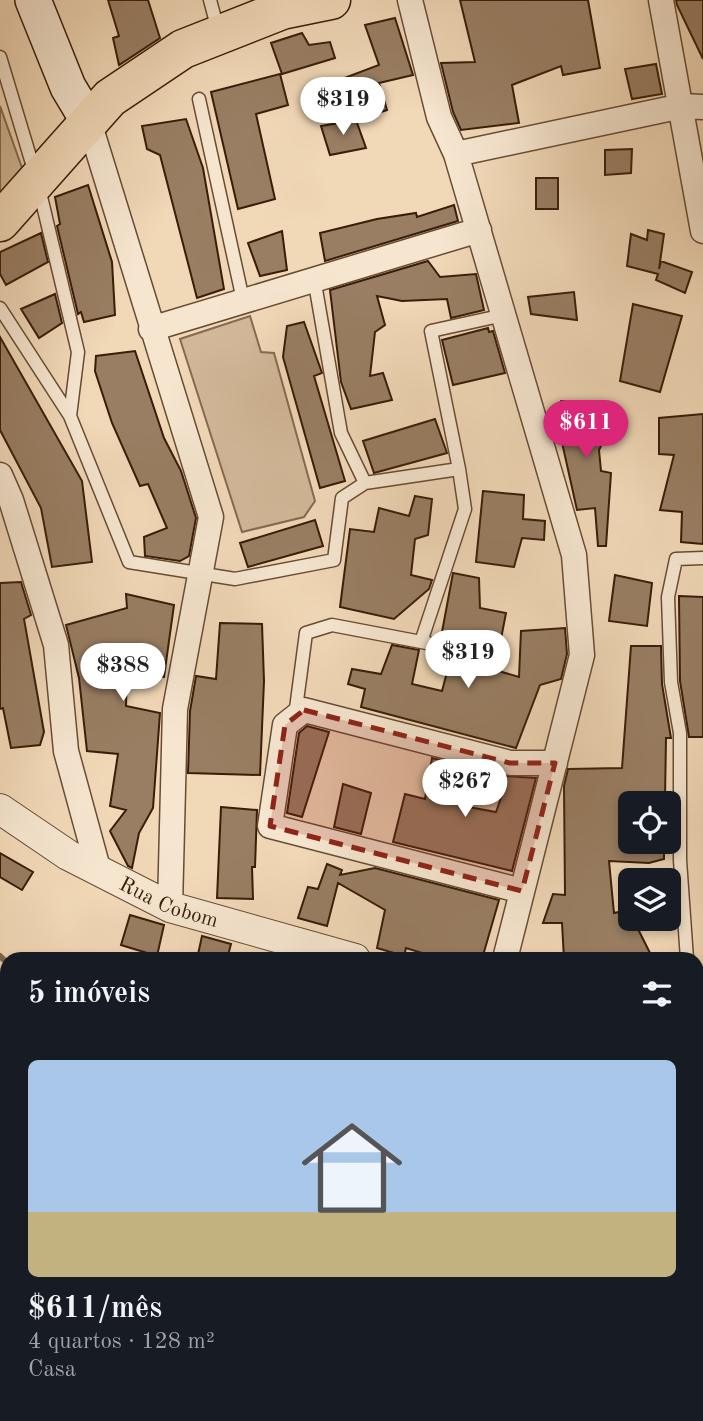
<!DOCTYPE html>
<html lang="pt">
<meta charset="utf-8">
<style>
body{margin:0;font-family:"Old Standard TT",serif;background:#20242c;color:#f1f3f6;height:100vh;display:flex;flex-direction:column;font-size:26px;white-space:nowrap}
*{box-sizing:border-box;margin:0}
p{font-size:23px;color:#9ea1a6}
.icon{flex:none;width:38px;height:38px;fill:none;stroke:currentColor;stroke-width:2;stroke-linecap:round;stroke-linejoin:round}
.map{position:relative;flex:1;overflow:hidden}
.drawer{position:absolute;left:0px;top:952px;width:704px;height:469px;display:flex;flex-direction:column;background:#171b24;border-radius:21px 21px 0 0;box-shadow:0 4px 10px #0003}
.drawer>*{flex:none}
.fabs{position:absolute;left:618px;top:791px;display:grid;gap:14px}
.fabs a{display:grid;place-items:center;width:63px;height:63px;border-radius:10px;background:#171b24;box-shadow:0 4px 10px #0003;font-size:35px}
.price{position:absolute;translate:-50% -60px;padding:0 16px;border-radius:24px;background:#fff;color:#222;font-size:23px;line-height:46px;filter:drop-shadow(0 2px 4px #0008)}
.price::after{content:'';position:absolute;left:50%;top:42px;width:21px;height:16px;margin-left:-10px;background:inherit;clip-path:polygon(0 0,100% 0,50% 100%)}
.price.on{background:#db2777;color:#fff}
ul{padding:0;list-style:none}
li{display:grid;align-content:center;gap:14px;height:371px;padding:0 28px}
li+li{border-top:2px solid #363941}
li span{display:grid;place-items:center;height:217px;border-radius:10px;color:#555}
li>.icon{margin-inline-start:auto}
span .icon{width:126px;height:126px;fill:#fffc;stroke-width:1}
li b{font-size:30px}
h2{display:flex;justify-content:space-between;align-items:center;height:84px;padding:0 28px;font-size:30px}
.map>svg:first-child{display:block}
</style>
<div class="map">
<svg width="703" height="1421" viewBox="0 0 703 1421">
<rect width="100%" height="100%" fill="#f1d8b7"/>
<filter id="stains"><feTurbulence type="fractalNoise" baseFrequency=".00286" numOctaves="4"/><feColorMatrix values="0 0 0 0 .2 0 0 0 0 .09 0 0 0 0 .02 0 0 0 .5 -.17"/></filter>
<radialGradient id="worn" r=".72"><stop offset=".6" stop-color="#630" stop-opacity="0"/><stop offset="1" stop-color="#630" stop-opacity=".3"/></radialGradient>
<path fill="#d2b899" stroke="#866a51" stroke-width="2" d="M 0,106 L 26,179 L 0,197 Z
M 250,316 L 261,352 L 274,353 L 315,501 L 304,517 L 242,532 L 180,339 Z"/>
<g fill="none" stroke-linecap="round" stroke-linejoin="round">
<path stroke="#82674e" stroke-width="6" d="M 0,956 L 7,963
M 494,1414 L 506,1421"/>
</g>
<path fill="#997e63" stroke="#391d09" stroke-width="2" d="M 108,0 L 148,0 L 160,38 L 119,65 L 113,38 L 119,36 Z
M 460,0 L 588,0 L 600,68 L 563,75 L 561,66 L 512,85 L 519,123 L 461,130 L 453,112 L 441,63 L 475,62 Z
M 676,0 L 703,0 L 703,59 L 677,5 Z
M 395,18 L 413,75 L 379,83 L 387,110 L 356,120 L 348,90 L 334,93 L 331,83 L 379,65 L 365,25 Z
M 302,33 L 309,45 L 330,42 L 335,58 L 282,74 L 271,43 Z
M 656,64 L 662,94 L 632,99 L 625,69 Z
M 280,74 L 288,105 L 256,114 L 275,199 L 238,209 L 211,92 Z
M 186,119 L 203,168 L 224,289 L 197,298 L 160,155 L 147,149 L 142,126 Z
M 356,120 L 366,148 L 330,155 L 321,126 Z
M 632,149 L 631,173 L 605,175 L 605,150 Z
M 536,178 L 558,178 L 558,209 L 536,209 Z
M 88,185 L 112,262 L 115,315 L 84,322 L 81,312 L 78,314 L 57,226 L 60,224 L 55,197 Z
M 454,205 L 458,221 L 325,261 L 320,233 L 377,219 L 416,213 L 417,217 Z
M 648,230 L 664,234 L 659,269 L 661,261 L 692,272 L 685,293 L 656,280 L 658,274 L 627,266 L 631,234 L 647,240 Z
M 282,231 L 287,270 L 260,276 L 248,243 Z
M 41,233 L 48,262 L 6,285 L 0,274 L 0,252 Z
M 428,261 L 440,277 L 476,274 L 484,310 L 451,318 L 447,299 L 402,301 L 377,296 L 385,325 L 375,332 L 370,376 L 383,373 L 392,400 L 351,409 L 341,382 L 330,290 Z
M 574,292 L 577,320 L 531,314 L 528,297 Z
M 55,294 L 62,323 L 39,338 L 21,309 Z
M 633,304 L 682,316 L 660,392 L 620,381 Z
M 304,322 L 322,373 L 314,376 L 345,481 L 320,488 L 283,357 L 287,326 Z
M 488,328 L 489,332 L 493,331 L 505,373 L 453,385 L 442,340 Z
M 0,337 L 82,481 L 92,562 L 52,567 L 41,508 L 0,430 Z
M 135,351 L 164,438 L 181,471 L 196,518 L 189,556 L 180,561 L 145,556 L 144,537 L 167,528 L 148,484 L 140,486 L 112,423 L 95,371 L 96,356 Z
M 561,401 L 597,401 L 604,440 L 599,450 L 601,471 L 611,473 L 606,546 L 598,546 L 595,508 L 577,510 L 557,420 Z
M 703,414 L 703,544 L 681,542 L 682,512 L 660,510 L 674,455 L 659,454 L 659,418 Z
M 435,419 L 447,453 L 374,473 L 363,441 Z
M 483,491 L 524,495 L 523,519 L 545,521 L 544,540 L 522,538 L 514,567 L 476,562 Z
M 415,496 L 432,499 L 428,535 L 415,539 L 411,575 L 432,580 L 429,589 L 394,619 L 340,607 L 350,529 L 374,532 L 379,508 L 409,516 Z
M 315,520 L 323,546 L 248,567 L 240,543 Z
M 453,573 L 479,578 L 480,608 L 506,613 L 501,639 L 442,632 Z
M 615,575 L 652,583 L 647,626 L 609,621 Z
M 21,582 L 31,615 L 24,619 L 44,732 L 40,745 L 11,748 L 3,708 L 0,709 L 0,583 Z
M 126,594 L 174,605 L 164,677 L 127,673 L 126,706 L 160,713 L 153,808 L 139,833 L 132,868 L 128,866 L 110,831 L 126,810 L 110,806 L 118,754 L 87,751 L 79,678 L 66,625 L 127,608 Z
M 679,596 L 703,597 L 703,737 L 689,737 L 680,681 Z
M 220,623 L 262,624 L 264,681 L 260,775 L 188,773 L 190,711 L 196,676 L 216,679 Z
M 565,628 L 567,654 L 561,679 L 540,685 L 516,748 L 361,707 L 365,689 L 348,684 L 352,669 L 381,674 L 392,645 L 419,650 L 412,684 L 442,691 L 451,657 L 519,677 L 521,631 Z
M 631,646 L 661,646 L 662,684 L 671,738 L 666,738 L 665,799 L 630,798 L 630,842 L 664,842 L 664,859 L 649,863 L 609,861 L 614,913 L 628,910 L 630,919 L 633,919 L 653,959 L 564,959 L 562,923 L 543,923 L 553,894 L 565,895 L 564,786 L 568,769 L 622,768 Z
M 307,726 L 329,732 L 302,817 L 287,813 L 299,733 Z
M 432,758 L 466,767 L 463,806 L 496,812 L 503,792 L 502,776 L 536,778 L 512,871 L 393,842 L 405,794 L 425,799 Z
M 343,784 L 371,793 L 361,834 L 334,827 Z
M 221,807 L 257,810 L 255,867 L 252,867 L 253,899 L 217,898 Z
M 0,853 L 33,872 L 22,890 L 0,877 Z
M 327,864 L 342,870 L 340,875 L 375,868 L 499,900 L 482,959 L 441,959 L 406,948 L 404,956 L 377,948 L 385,910 L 338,883 L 327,926 L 298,918 L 308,887 L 318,889 Z
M 130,915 L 164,925 L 157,956 L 121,945 Z
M 202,936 L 231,944 L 227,959 L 197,959 Z"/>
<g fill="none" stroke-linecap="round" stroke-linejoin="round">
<defs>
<path id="service" d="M 210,0 L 218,30
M 0,57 L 37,180 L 78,352 L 70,416 L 0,308
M 199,99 L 243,300
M 314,278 L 341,433 L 365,483
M 70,416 L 129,562 L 235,579 L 334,560 L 342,498 L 365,483 L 459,469 L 465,509 L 421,642
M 459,469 L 431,331 L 504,315
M 295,716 L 306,633 L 332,625 L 500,657
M 687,959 L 680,860 L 680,733 L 671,682 L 668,597 L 676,559 L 703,558"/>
<path id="minor" d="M 410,0 L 439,117 L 456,154 L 574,555 L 582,655 L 505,959
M 661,0 L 703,231
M 89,122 L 211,517 L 175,709 L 170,907
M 456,154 L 682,106 L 703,107
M 151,329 L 479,230
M 0,475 L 11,500 L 56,645 L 66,751 L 99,872
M 522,891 L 270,826 L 285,725 L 304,710 L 510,763 L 555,763"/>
<g id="tertiary">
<path id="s1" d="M 0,809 L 68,855 L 170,907 L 355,959"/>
<path d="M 696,1024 L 703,1024"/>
</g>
<path id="secondary" d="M 33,0 L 68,87 L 89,122"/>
<path id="primary" d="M 0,222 L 110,98 L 183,49 L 282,10 L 331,0"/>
</defs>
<use href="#service" stroke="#674c34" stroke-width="15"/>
<use href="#minor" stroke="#674c34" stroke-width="27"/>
<use href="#tertiary" stroke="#674c34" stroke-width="32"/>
<use href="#secondary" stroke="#391d09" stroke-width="38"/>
<use href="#primary" stroke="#391d09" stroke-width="41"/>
<use href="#service" stroke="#f6e6d0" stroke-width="12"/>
<use href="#minor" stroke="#f6e6d0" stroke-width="24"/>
<use href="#tertiary" stroke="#f6e6d0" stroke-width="30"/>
<use href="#secondary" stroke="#f6e6d0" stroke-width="35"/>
<use href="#primary" stroke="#f1d8b7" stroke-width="38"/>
</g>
<path fill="#8f2418" fill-opacity="0.2" stroke="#8f2418" stroke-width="5" stroke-dasharray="14 9" stroke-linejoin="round" d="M 304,710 L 510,763 L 555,763 L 522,891 L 270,826 L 285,725 Z"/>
<g text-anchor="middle" stroke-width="5" stroke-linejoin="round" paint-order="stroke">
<g font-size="21" fill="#391d09" stroke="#f6e6d0">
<text dy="7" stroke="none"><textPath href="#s1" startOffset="194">Rua Cobom</textPath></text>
</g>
</g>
<rect width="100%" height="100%" filter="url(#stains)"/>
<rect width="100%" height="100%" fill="url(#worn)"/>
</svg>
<div class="fabs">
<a><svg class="icon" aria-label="locate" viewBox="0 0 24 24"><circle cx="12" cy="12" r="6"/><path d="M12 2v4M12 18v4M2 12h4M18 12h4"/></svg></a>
<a><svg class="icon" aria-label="layers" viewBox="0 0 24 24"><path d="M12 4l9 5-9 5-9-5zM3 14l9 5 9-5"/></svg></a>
</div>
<b class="price" style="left:343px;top:137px">$319</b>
<b class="price on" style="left:586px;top:460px">$611</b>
<b class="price" style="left:468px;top:690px">$319</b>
<b class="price" style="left:123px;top:703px">$388</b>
<b class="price" style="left:465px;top:819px">$267</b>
<section class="drawer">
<h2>5 imóveis<svg class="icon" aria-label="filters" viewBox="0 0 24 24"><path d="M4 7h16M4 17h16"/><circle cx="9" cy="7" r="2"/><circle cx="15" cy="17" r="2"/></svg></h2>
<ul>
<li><span style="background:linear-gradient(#a9c7e8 70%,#c2b280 0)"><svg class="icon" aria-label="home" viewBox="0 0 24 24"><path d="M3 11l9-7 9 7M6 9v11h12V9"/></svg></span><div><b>$611/mês</b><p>4 quartos · 128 m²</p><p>Casa</p></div></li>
</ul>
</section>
</div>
